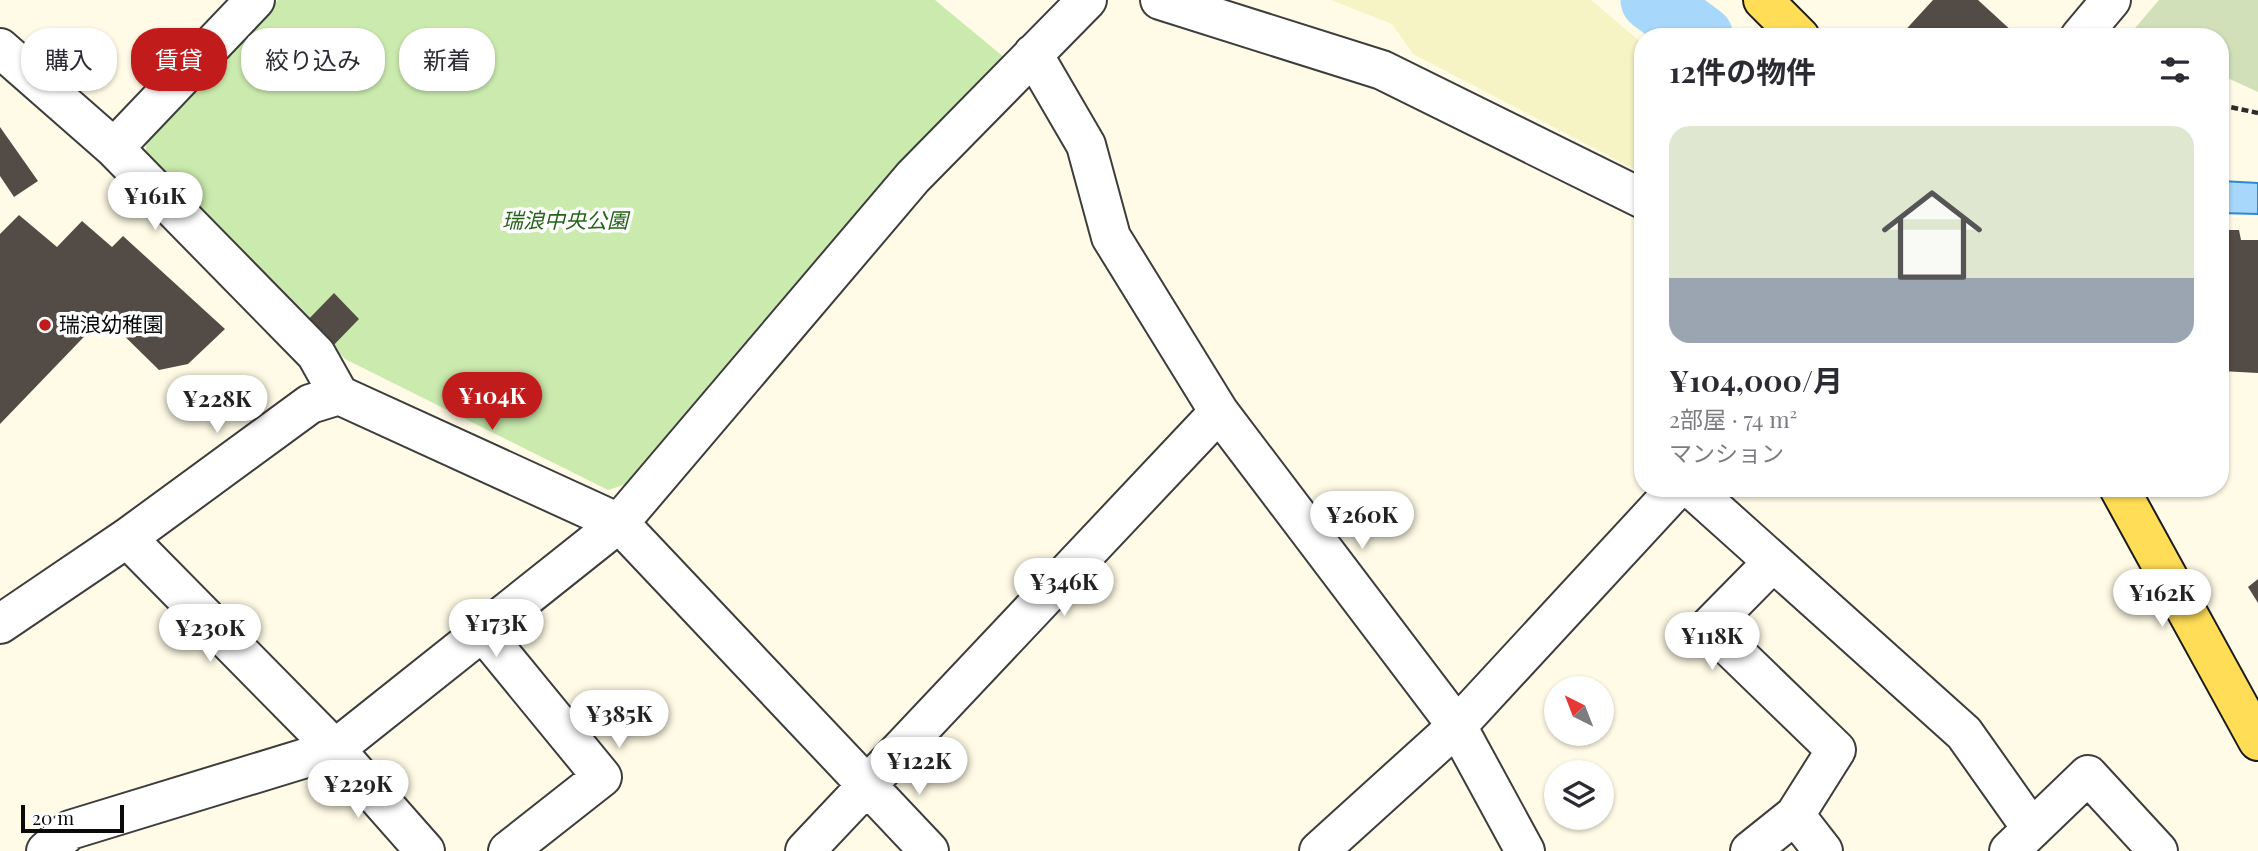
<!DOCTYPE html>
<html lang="ja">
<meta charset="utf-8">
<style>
body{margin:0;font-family:"Playfair Display","Noto Sans JP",serif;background:#f7f7f7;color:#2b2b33;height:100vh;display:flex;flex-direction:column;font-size:26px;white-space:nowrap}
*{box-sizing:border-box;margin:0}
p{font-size:23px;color:#7c7c81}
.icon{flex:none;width:38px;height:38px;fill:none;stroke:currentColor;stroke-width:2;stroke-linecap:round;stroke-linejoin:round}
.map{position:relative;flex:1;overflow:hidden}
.drawer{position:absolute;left:1634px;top:28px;width:595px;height:469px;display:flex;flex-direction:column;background:#fff;border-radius:28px;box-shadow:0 2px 5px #0004}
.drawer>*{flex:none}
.hud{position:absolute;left:21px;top:28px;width:665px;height:63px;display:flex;gap:14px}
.needle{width:46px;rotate:318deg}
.fabs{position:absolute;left:1544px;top:676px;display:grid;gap:14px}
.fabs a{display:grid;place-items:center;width:70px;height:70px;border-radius:50%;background:#fff;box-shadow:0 2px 5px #0004;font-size:35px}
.scale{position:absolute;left:21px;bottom:18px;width:103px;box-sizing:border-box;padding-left:7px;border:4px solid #0a0a0a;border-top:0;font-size:19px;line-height:24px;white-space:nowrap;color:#0a0a0a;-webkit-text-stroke:5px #fff;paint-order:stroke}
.price{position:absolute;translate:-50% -60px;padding:0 16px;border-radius:24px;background:#fff;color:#222;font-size:23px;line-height:46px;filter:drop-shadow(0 2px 4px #0008)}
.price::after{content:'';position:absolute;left:50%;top:42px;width:21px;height:16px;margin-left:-10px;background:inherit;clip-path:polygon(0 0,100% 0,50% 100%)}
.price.selected{background:#c11b1b;color:#fff}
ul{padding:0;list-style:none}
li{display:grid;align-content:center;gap:14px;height:371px;padding:0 35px}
li span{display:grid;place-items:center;height:217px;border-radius:21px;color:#555}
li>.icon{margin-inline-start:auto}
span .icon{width:126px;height:126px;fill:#fffc;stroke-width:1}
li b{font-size:30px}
h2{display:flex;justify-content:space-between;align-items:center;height:84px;padding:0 35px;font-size:30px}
.pill{padding:0 24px;border-radius:28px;background:#fff;box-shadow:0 2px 5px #0004;font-size:24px;line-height:63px}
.pill.selected{background:#c11b1b;color:#fff}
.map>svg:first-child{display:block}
</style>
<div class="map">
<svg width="2258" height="851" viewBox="0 0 2258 851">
<rect width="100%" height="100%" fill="#fffbe6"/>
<path fill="#f6f4c5" d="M 1331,0 L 1591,0 L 1643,44 L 1643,151 L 1634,169 L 1413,54 L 1392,24 Z"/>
<path fill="#cbebae" d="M 278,0 L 935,0 L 1005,58 L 639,480 L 608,490 L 345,359 L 145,160 L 147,138 Z"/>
<path fill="#d1e0b8" d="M 2159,0 L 2258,0 L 2258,92 L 2221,75 L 2221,37 L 2130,34 Z"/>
<path fill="#a7d7fa" stroke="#2a89d5" stroke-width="2" d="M 2221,181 L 2258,183 L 2258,214 L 2221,213 Z"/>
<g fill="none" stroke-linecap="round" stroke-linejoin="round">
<path stroke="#a7d7fa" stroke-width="63" d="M 1652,0 L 1702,37"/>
</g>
<path fill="#534b46" d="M 1933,0 L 1978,0 L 2014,33 L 2011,37 L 1899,37 Z
M 0,127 L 38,181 L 14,197 L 0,176 Z
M 19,215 L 57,247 L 82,221 L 112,247 L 123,236 L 225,329 L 188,364 L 159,370 L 104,316 L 0,424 L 0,234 Z
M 2221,230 L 2239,230 L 2241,240 L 2258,240 L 2258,373 L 2221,371 Z
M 334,293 L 359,319 L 327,352 L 301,327 Z
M 2258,579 L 2258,603 L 2248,587 Z"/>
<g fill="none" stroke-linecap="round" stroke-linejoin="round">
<defs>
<path id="minor" d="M 1160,0 L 1382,70 L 1643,199
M 2080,37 L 2111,0
M 0,48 L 114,148 L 316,354 L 339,395 L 619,523 L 929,851
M 1033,54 L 1086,145 L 1111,237 L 1219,412 L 1457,726 L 1525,851
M 114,148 L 255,0
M 1691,488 L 1964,733 L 2032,829
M 127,538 L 335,749 L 425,851
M 1773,562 L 1709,627 L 1836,750 L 1795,815
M 0,624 L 127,538 L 310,404 L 339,395
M 483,632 L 602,777 L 508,851
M 46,851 L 70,830 L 335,749 L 619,523 L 913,177 L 1087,0
M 805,851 L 1219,412
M 1319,851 L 1457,726 L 1677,488
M 1750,851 L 1795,815 L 1823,851
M 2009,851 L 2088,775 L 2158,851"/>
<path id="major" d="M 1763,0 L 1800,37
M 2119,488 L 2258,741"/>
</defs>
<use href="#minor" stroke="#3d3d3d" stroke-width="42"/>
<use href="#major" stroke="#1b1b1b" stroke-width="42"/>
<path stroke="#2c2c2c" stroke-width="4.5" stroke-dasharray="7 3.5" stroke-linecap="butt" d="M 2221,105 L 2258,113"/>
<use href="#minor" stroke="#fff" stroke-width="38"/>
<use href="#major" stroke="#ffdd56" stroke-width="38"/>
</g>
<circle fill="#c11b1b" stroke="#fff" stroke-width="2.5" cx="45" cy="325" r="7"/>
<g text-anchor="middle" stroke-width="7" stroke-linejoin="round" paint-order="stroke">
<g font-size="21" font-style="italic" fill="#246418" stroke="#fff">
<text x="565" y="228">瑞浪中央公園</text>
</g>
<g font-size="21" fill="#0a0a0a" stroke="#fff" text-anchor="start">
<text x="59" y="332">瑞浪幼稚園</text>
</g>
</g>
</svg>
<div class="fabs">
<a><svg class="needle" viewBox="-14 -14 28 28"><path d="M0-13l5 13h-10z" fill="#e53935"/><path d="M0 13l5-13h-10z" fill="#7c7c81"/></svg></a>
<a><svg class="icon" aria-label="layers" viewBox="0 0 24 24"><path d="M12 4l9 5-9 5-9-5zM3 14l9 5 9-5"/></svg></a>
</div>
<div class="scale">20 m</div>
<b class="price" style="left:155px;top:232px">¥161K</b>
<b class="price selected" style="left:492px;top:432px">¥104K</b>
<b class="price" style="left:217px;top:435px">¥228K</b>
<b class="price" style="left:1362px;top:551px">¥260K</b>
<b class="price" style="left:1064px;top:618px">¥346K</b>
<b class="price" style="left:2162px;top:629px">¥162K</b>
<b class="price" style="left:496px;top:659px">¥173K</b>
<b class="price" style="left:210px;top:664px">¥230K</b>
<b class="price" style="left:1712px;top:672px">¥118K</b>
<b class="price" style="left:619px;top:750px">¥385K</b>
<b class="price" style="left:919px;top:797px">¥122K</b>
<b class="price" style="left:358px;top:820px">¥229K</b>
<div class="hud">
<a class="pill">購入</a>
<a class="pill selected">賃貸</a>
<a class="pill">絞り込み</a>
<a class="pill">新着</a>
</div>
<section class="drawer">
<h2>12件の物件<svg class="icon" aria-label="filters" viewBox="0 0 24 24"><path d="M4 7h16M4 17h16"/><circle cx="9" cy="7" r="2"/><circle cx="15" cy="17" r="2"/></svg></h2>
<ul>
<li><span style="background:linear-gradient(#dfe7d0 70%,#9aa5b1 0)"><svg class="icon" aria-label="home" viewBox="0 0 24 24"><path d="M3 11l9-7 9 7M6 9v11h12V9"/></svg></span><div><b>¥104,000/月</b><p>2部屋 · 74 m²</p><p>マンション</p></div></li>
</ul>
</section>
</div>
